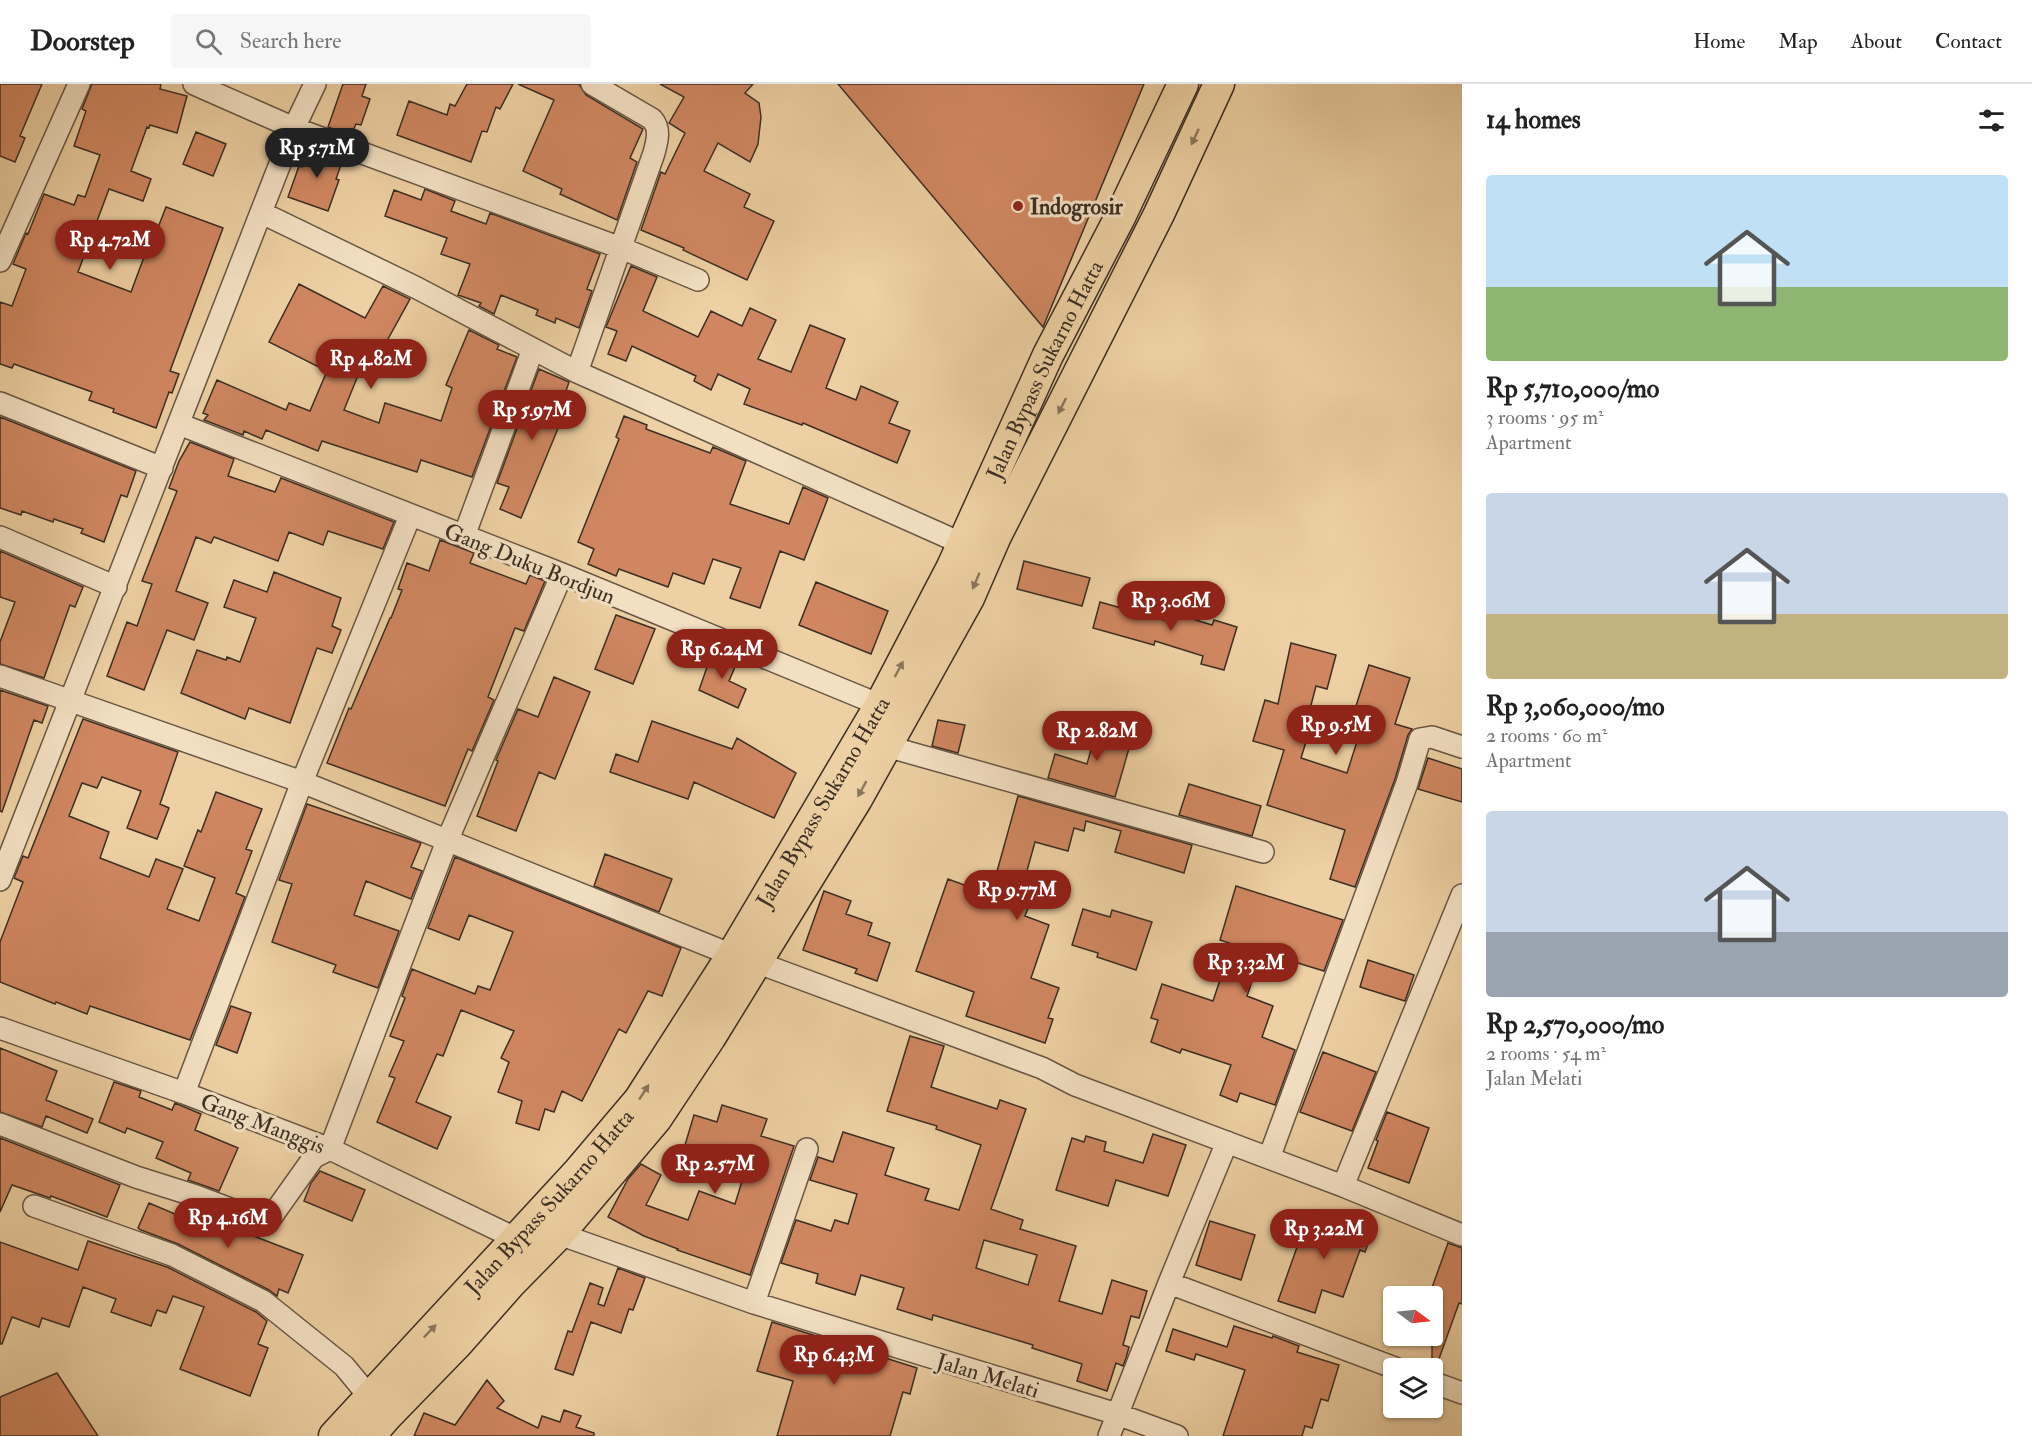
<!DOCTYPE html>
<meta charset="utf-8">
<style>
body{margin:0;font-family:"IM FELL Double Pica",serif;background:#f6f6f6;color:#222;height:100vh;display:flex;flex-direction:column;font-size:22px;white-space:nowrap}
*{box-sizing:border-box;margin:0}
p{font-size:20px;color:#767676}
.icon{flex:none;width:33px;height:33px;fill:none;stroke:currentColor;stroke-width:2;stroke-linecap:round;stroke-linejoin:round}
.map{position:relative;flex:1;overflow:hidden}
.drawer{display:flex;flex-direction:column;background:#fff;width:570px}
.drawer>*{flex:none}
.needle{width:39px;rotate:105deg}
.tools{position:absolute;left:1383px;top:1202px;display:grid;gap:12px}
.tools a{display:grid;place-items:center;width:60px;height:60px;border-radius:6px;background:#fff;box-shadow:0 2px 4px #0004;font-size:30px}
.price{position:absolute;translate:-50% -51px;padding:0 14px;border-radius:21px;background:#8f2418;color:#fff;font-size:20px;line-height:39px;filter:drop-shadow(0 2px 3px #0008)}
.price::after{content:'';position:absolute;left:50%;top:36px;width:18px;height:14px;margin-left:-9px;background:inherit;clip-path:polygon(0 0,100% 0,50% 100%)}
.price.selected{background:#222;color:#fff}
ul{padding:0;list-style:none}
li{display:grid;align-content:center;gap:12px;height:318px;padding:0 24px}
li span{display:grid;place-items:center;height:186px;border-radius:6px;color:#555}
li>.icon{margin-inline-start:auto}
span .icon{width:108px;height:108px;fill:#fffc;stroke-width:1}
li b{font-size:26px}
h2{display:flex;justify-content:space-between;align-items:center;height:72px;padding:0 24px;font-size:26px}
header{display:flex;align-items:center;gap:36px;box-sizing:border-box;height:84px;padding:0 30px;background:#fff;border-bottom:2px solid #e0e0e0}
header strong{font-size:28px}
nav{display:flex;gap:33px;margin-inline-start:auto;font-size:21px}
.search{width:420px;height:54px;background:#f6f6f6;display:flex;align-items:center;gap:15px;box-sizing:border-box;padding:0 21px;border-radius:6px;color:#767676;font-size:22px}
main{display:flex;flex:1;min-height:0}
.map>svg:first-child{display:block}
</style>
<header>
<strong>Doorstep</strong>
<div class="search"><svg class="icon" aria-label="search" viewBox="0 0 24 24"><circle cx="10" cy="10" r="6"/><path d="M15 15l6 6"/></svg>Search here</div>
<nav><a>Home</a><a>Map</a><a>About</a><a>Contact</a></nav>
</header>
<main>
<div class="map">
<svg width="1462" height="1352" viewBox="0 0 1462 1352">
<rect width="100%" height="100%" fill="#edd0a3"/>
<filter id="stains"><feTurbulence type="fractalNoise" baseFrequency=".00333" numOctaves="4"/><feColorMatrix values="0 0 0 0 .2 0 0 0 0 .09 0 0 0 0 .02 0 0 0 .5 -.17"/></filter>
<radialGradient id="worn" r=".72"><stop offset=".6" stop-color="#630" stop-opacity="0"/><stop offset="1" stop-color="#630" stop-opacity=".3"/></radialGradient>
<path fill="#d08761" stroke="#3b2e24" stroke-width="1.5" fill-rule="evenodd" d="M 0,0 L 42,0 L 20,52 L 25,54 L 15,78 L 0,72 Z
M 92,0 L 161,0 L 160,5 L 187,12 L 177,49 L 150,41 L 149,44 L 147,43 L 131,87 L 151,95 L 143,117 L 109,105 L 78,188 L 131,208 L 144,173 L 121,165 L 129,144 L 154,154 L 166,123 L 223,144 L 170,287 L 179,290 L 172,309 L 169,308 L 156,344 L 113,328 L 114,325 L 89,316 L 92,308 L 14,280 L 12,284 L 0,280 L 0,218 L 12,222 L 26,185 L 13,180 L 26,149 L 28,150 L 44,110 L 74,121 L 78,111 L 85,113 L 100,71 L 74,62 L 86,27 L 82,25 Z
M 343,0 L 366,0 L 362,12 L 370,15 L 361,41 L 356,40 L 351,51 L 328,43 Z
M 467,0 L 513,0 L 500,25 L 496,23 L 487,48 L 482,47 L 471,78 L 397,51 L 409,17 L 447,31 L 450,20 L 455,22 Z
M 518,0 L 579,0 L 586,11 L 643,45 L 630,74 L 637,78 L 617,136 L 560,110 L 562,105 L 523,87 L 554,16 Z
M 660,0 L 753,0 L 745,9 L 759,19 L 761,33 L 758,60 L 750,78 L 718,59 L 704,87 L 750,110 L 744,123 L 774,137 L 747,196 L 683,166 L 684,164 L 641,146 L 661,88 L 665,90 L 685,49 L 669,39 L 684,13 Z
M 838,0 L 1144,0 L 1043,243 Z
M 196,48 L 226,60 L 213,92 L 183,80 Z
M 309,63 L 343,75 L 336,95 L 339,96 L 328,127 L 288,113 L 299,82 L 302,83 Z
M 425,105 L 455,117 L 451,127 L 486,140 L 490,129 L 600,170 L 587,205 L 592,207 L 579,244 L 556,234 L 555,239 L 536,231 L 538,226 L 501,211 L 494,230 L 479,222 L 481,219 L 458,211 L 470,180 L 441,170 L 447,154 L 385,132 L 394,106 L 421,116 Z
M 631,182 L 657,193 L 643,227 L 698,253 L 711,227 L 742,242 L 750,224 L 776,236 L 758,275 L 791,288 L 810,241 L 845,255 L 826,304 L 856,316 L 861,302 L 898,318 L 889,339 L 910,347 L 897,379 L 803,339 L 802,341 L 744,320 L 750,305 L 718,290 L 711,306 L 694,297 L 696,292 L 632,262 L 626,277 L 608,270 L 617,247 L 606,243 Z
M 299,200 L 365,234 L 383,202 L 410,215 L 372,284 L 363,279 L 344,326 L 379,339 L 385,319 L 441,337 L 452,304 L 446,301 L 469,246 L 499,261 L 497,265 L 517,273 L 472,393 L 421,376 L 417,388 L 322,357 L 318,367 L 266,346 L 262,355 L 244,347 L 243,351 L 204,336 L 208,331 L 203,329 L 217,296 L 286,326 L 289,319 L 310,327 L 327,287 L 269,258 Z
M 539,285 L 569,298 L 559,328 L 564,330 L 521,434 L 500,425 L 509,403 L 497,399 Z
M 624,332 L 647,341 L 646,345 L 710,369 L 713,363 L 746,377 L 730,420 L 789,440 L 803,403 L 828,414 L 804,476 L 780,467 L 760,524 L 730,514 L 741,484 L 713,475 L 704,500 L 673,489 L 668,503 L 619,485 L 616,492 L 588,480 L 594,465 L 578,458 L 619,355 L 616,353 Z
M 0,333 L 136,387 L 127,413 L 121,411 L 104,458 L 81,449 L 83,445 L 54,435 L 53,438 L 22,427 L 21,431 L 0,424 Z
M 190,358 L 234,375 L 228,392 L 275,408 L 281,394 L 394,438 L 383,465 L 328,447 L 323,461 L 289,448 L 278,477 L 214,453 L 211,459 L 196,453 L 176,507 L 208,519 L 194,556 L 167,546 L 144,606 L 107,592 L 127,538 L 137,542 L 152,500 L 142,497 L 177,407 L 169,404 L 179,377 Z
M 440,456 L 474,469 L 470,479 L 526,500 L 530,491 L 545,497 L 524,547 L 515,544 L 488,613 L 494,616 L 472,667 L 468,665 L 445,722 L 327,679 L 349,624 L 351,625 L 390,534 L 391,534 L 402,506 L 398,505 L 407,479 L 429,487 Z
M 0,467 L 83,503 L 75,523 L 70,521 L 44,594 L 0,580 L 0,558 L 15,518 L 0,513 Z
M 1024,477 L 1090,494 L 1082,522 L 1017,505 Z
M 274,488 L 341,514 L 332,542 L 341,546 L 332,569 L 317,564 L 290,639 L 249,624 L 245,635 L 181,609 L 197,566 L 226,576 L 227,573 L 240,578 L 256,534 L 224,523 L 234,496 L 267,508 Z
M 816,498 L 888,527 L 871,570 L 799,541 Z
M 1100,518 L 1164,536 L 1167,527 L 1212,541 L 1214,536 L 1237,543 L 1224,586 L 1201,580 L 1203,572 L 1155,557 L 1154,561 L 1093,544 Z
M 616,531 L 655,545 L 633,600 L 595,585 Z
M 1291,559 L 1336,571 L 1327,605 L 1316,602 L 1305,644 L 1310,645 L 1301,674 L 1347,689 L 1367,626 L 1356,622 L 1369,581 L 1410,594 L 1395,640 L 1412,645 L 1408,651 L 1395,695 L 1355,803 L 1330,795 L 1345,746 L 1267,721 L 1284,666 L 1253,657 L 1265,616 L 1278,620 Z
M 713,566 L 738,576 L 729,597 L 746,605 L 738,624 L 699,606 Z
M 554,593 L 590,608 L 555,695 L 539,688 L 516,747 L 477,732 L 498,677 L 496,676 L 518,625 L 538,633 Z
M 0,606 L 48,622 L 42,639 L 34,636 L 2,728 L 0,727 Z
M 83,635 L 178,668 L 160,720 L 169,724 L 157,755 L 127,744 L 141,707 L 102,693 L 97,704 L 82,699 L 69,732 L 109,748 L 100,774 L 149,793 L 156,775 L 183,785 L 167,825 L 199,837 L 215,794 L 184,782 L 198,746 L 201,748 L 216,708 L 262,725 L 246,765 L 252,767 L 236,809 L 245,813 L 190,956 L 90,922 L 87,930 L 56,918 L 55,920 L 0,898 L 0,858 L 23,798 L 14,794 L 23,772 L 28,774 Z
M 938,636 L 965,641 L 958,669 L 932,662 Z
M 652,637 L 732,665 L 737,654 L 796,689 L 774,734 L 694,698 L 688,715 L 610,688 L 616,670 L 638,678 Z
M 1099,637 L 1134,647 L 1115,713 L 1048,694 L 1055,670 L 1087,680 Z
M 1428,674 L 1462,685 L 1462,718 L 1418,705 Z
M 1189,700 L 1261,722 L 1252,752 L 1179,731 Z
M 1018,712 L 1192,761 L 1184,789 L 1115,768 L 1121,747 L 1086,737 L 1084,747 L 1074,744 L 1068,767 L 1035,758 L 1023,801 L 1035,805 L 1025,832 L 1049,841 L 1031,894 L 1059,904 L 1048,934 L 1053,935 L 1045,959 L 966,932 L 974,908 L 916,887 L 948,795 L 986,809 L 992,790 L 996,791 Z
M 307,720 L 421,759 L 411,783 L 422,787 L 411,815 L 366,797 L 354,831 L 399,847 L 378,904 L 333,888 L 336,881 L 272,858 L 292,800 L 279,796 Z
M 605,770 L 672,795 L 659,828 L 594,802 Z
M 455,773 L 681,864 L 662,912 L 648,907 L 626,949 L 619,945 L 582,1017 L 562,1007 L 554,1028 L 545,1025 L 539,1046 L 516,1039 L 522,1017 L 498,1008 L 509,978 L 501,974 L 514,947 L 461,926 L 443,972 L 437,970 L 416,1018 L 451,1033 L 437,1065 L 377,1038 L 395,994 L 389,992 L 404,957 L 390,952 L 405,914 L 402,912 L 412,885 L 475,910 L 478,902 L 490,906 L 513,848 L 469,831 L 459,856 L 428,844 Z
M 1236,802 L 1343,836 L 1324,887 L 1262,868 L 1247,912 L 1273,922 L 1262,953 L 1295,966 L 1275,1021 L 1240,1009 L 1237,1018 L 1220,1011 L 1231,981 L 1182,965 L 1180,969 L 1151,958 L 1158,936 L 1151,934 L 1162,900 L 1213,917 L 1232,860 L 1220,856 Z
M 824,807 L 851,817 L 846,830 L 872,839 L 868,851 L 890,859 L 877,897 L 855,889 L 857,885 L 803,866 Z
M 1083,825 L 1110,833 L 1112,826 L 1152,838 L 1136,886 L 1097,873 L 1098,869 L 1072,861 Z
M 1368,876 L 1414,891 L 1405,917 L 1360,903 Z
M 231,922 L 251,929 L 237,969 L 216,961 Z
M 910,952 L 944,962 L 931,1003 L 997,1025 L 1000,1016 L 1026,1025 L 991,1125 L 1023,1136 L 1020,1145 L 1076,1162 L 1059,1217 L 1102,1230 L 1112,1196 L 1147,1207 L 1139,1234 L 1131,1232 L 1123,1261 L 1129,1263 L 1126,1274 L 1123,1282 L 1116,1279 L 1107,1307 L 1077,1297 L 1082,1280 L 1032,1264 L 1033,1261 L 933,1231 L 932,1236 L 897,1225 L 904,1204 L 861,1191 L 855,1211 L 816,1199 L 818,1190 L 781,1179 L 796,1136 L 831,1147 L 835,1136 L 848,1140 L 857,1110 L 810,1096 L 818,1073 L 833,1078 L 843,1048 L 894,1064 L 885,1091 L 929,1105 L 925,1116 L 959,1126 L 981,1061 L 936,1045 L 937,1042 L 887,1027 ZM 984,1156 L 1037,1171 L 1028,1201 L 976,1184 Z
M 0,964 L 57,987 L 46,1016 L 93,1035 L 87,1049 L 46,1032 L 42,1043 L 0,1028 Z
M 1323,968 L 1376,988 L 1352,1047 L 1300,1028 Z
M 114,998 L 141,1007 L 139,1013 L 172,1026 L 175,1019 L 201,1030 L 195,1046 L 238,1064 L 219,1107 L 188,1096 L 191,1089 L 156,1074 L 163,1058 L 127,1044 L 125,1049 L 99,1038 Z
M 722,1021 L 767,1035 L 761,1052 L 794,1062 L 750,1191 L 677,1166 L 678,1165 L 644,1152 L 608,1133 L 628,1095 L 641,1080 L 661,1091 L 646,1121 L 688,1136 L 699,1107 L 735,1120 L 747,1081 L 685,1061 L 694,1031 L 717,1038 Z
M 1387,1028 L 1429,1044 L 1409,1099 L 1368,1084 L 1378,1057 L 1376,1056 Z
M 1153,1050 L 1186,1061 L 1168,1112 L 1116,1096 L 1108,1122 L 1056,1106 L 1072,1054 L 1084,1058 L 1086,1052 L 1106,1058 L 1104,1067 L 1143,1079 Z
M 0,1054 L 120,1101 L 107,1133 L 51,1112 L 50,1114 L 12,1101 L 0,1128 Z
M 320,1087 L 365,1106 L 352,1137 L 304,1117 L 311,1099 Z
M 149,1119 L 222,1150 L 225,1141 L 303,1171 L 288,1209 L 279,1205 L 277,1212 L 269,1206 L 178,1160 L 141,1146 L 138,1144 Z
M 1330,1126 L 1374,1142 L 1365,1168 L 1360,1166 L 1343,1213 L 1322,1206 L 1315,1229 L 1278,1217 L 1308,1132 L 1326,1138 Z
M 1210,1137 L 1255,1151 L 1241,1196 L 1196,1181 Z
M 88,1157 L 167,1183 L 256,1228 L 267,1237 L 258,1260 L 268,1264 L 250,1312 L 180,1285 L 204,1223 L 173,1212 L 166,1229 L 157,1226 L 151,1242 L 111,1228 L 116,1215 L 83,1203 L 69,1243 L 42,1234 L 39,1243 L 12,1233 L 2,1260 L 0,1260 L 0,1158 L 78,1186 Z
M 1448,1159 L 1462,1164 L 1462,1220 L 1459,1219 L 1435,1286 L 1432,1286 L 1432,1212 L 1429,1212 Z
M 618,1184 L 645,1194 L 633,1226 L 629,1225 L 621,1249 L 591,1238 L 573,1291 L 555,1285 L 568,1247 L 572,1248 L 590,1199 L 603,1204 L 598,1220 L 604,1222 Z
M 772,1238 L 917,1284 L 910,1310 L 903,1308 L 890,1352 L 777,1352 L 793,1297 L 757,1287 Z
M 1234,1242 L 1272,1254 L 1273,1252 L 1299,1262 L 1297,1268 L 1339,1281 L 1328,1317 L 1321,1315 L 1312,1344 L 1305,1342 L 1302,1352 L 1223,1352 L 1245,1286 L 1196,1270 L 1194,1276 L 1166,1267 L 1173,1245 L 1227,1263 Z
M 57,1289 L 98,1352 L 0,1352 L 0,1313 Z
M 487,1296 L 504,1317 L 497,1324 L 538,1344 L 542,1332 L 560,1338 L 564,1326 L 581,1332 L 576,1343 L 594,1349 L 594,1352 L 414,1352 L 424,1329 L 455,1341 Z"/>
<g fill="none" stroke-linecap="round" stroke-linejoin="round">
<defs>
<path id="minor" d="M 315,0 L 294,44 L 621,164 L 698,196
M 262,129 L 417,204 L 577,288 L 963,460
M 0,177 L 79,0
M 577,288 L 654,69 C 657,57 661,45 652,35 L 592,0
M 0,319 L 162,384
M 179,340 L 562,490 L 880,621
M 464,452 L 533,265
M 0,453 L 116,503
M 0,592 L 302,698 L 732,871
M 886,662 L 1263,768
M 0,796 L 294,44 L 194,0
M 756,878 L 1042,984 L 1075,1001 L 1343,1102 L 1462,1151
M 0,944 L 184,1009 L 330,1065 L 517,1155
M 184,1009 L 302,698 L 410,432
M 0,1040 L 136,1093 L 196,1112 L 254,1134 C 261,1136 266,1138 272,1132 L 314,1073 L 330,1065 L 447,757 L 562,490
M 1269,1074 L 1407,699 L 1420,655 L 1432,653 L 1462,663
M 1343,1102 L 1462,811
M 34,1122 L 172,1171 L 263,1217 L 344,1282 L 378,1323
M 559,1150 L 754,1219 L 1117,1330 L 1177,1352
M 1169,1199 L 1395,1284
M 754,1219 L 807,1065
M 1432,1298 L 1462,1309
M 1109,1352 L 1169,1199 L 1227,1058"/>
<g id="highway">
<path id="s1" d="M 334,1352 L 578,1088 L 639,1016 L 732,871 L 880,621 L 951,485 L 1048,271 L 1120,133 L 1183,0"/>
<path d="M 370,1352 L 386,1333 L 457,1260 L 510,1200 L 559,1150 L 657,1034 L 710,954 L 857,715 L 969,514 L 996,452 L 1159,130 L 1219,0"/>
</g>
</defs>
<use href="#minor" stroke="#685644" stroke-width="24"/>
<use href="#highway" stroke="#3b2e24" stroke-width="33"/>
<use href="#minor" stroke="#f3e0c3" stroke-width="21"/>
<use href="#highway" stroke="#edd0a3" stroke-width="30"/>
</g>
<defs><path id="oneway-solid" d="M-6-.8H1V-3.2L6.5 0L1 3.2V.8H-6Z" transform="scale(1.5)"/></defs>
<g fill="#8b775d">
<use href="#oneway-solid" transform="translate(1195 53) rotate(115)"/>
<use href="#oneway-solid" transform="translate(1062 322) rotate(117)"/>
<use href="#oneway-solid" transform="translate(976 497) rotate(113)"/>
<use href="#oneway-solid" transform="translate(899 585) rotate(-62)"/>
<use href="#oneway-solid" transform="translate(862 705) rotate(119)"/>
<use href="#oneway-solid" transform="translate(644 1008) rotate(-57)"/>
<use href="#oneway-solid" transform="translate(430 1247) rotate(-46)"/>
</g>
<circle fill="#8f2418" stroke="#f3e0c3" stroke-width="2" cx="1018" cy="122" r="6"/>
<g text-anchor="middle" stroke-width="6" stroke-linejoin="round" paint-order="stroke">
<g font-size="22" font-weight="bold" fill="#3b2e24" stroke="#f3e0c3" text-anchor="start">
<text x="1030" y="130">Indogrosir</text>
</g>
<g font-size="22" fill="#3b2e24" stroke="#f3e0c3">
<text dy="8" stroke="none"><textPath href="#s1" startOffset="1290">Jalan Bypass Sukarno Hatta</textPath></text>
<text transform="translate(530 479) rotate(22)" y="8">Gang Duku Bordjun</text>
<text dy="8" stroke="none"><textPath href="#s1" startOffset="804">Jalan Bypass Sukarno Hatta</textPath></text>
<text transform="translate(263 1039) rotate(21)" y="8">Gang Manggis</text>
<text dy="8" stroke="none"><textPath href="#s1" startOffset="318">Jalan Bypass Sukarno Hatta</textPath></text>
<text transform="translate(988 1291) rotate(17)" y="8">Jalan Melati</text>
</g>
</g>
<rect width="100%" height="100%" filter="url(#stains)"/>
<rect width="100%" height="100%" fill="url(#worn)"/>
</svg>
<div class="tools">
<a><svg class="needle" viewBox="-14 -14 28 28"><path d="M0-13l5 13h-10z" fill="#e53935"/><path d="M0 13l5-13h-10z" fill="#767676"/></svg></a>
<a><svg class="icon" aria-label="layers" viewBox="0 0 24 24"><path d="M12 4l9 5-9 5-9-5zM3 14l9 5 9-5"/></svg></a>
</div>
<b class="price selected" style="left:317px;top:95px">Rp 5.71M</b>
<b class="price" style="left:110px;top:187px">Rp 4.72M</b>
<b class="price" style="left:371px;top:306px">Rp 4.82M</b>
<b class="price" style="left:532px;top:357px">Rp 5.97M</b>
<b class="price" style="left:1171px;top:548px">Rp 3.06M</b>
<b class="price" style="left:722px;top:596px">Rp 6.24M</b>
<b class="price" style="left:1336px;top:672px">Rp 9.5M</b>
<b class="price" style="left:1097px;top:678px">Rp 2.82M</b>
<b class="price" style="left:1017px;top:837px">Rp 9.77M</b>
<b class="price" style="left:1246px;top:910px">Rp 3.32M</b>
<b class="price" style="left:715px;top:1111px">Rp 2.57M</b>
<b class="price" style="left:228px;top:1165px">Rp 4.16M</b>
<b class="price" style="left:1324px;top:1176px">Rp 3.22M</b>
<b class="price" style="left:834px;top:1302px">Rp 6.43M</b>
</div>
<section class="drawer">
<h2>14 homes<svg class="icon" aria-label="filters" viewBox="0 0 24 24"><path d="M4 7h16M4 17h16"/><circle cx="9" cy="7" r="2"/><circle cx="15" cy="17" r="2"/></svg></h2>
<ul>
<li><span style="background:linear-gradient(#bfe0f5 60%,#8fb573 0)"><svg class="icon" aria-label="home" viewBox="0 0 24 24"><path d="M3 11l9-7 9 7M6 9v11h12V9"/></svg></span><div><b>Rp 5,710,000/mo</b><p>3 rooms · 95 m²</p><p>Apartment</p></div></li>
<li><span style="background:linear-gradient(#c9d6e8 65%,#c2b280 0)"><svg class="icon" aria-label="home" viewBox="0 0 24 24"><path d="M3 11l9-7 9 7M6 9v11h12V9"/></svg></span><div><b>Rp 3,060,000/mo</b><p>2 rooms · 60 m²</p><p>Apartment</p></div></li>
<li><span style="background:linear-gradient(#c9d6e8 65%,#9aa5b1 0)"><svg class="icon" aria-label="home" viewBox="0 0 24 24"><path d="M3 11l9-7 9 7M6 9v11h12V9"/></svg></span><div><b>Rp 2,570,000/mo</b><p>2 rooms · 54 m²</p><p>Jalan Melati</p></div></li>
</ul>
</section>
</main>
